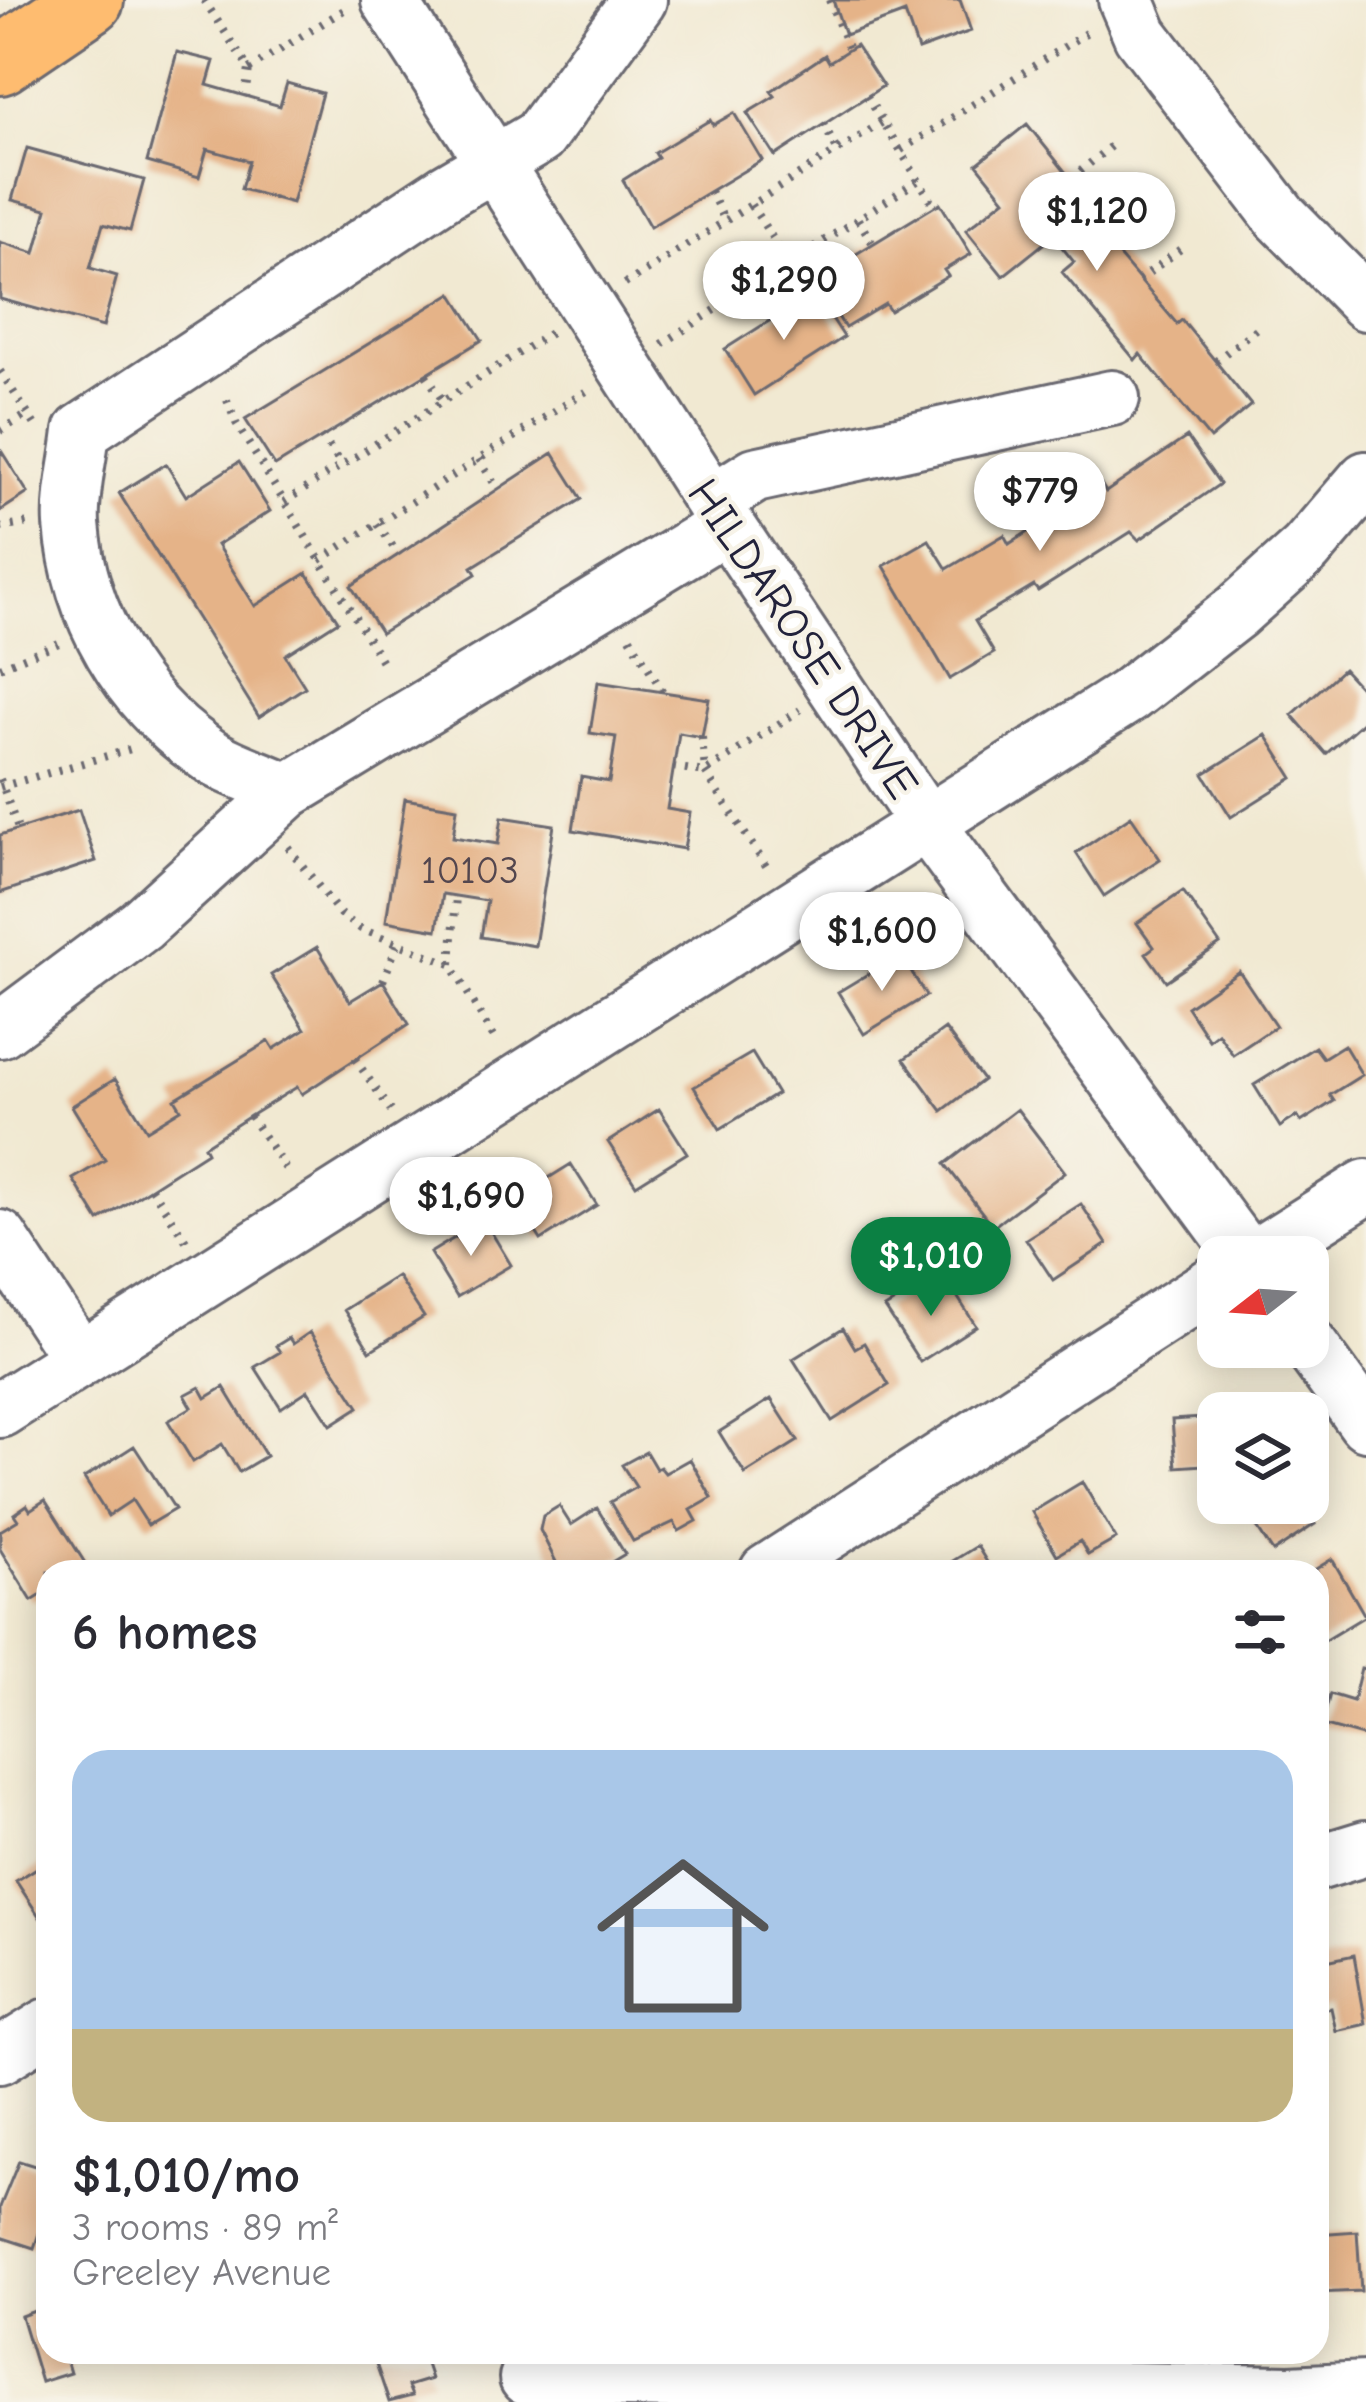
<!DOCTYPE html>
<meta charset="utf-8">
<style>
body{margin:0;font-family:"Comic Neue",sans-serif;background:#f2f2f3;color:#2b2b33;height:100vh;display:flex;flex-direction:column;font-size:45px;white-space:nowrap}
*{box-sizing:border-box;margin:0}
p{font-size:39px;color:#7c7c81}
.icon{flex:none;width:66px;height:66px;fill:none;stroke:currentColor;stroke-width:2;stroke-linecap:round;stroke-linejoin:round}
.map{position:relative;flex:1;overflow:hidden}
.details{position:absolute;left:36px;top:1560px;width:1293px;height:804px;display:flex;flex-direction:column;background:#fff;border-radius:36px;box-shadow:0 6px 30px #0003}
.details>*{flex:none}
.needle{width:78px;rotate:253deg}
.fabs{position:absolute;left:1197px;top:1236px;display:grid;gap:24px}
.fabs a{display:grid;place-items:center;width:132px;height:132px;border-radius:24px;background:#fff;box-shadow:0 6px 30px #0003;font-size:60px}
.price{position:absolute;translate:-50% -102px;padding:0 27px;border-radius:42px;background:#fff;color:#222;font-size:39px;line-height:78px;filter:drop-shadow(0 3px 6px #0008)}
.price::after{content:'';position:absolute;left:50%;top:72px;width:36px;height:27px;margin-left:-18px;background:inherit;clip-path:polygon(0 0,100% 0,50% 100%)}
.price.active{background:#0b8043;color:#fff}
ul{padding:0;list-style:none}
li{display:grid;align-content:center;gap:24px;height:636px;padding:0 36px}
li span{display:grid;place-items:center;height:372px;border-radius:36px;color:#555}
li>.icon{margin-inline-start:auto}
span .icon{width:216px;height:216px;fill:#fffc;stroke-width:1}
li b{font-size:51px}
h2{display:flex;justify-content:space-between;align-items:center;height:144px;padding:0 36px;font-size:51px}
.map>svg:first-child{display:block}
</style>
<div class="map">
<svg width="1366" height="2402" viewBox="0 0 1366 2402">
<rect width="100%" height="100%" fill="#f7f3e8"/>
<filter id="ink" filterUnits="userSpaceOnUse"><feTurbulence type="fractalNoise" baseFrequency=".00833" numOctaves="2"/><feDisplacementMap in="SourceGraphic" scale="24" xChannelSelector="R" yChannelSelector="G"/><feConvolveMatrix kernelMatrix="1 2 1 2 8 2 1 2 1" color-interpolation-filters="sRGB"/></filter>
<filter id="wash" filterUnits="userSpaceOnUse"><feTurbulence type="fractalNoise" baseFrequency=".004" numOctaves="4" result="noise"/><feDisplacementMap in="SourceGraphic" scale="48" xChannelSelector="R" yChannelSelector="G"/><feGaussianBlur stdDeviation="2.7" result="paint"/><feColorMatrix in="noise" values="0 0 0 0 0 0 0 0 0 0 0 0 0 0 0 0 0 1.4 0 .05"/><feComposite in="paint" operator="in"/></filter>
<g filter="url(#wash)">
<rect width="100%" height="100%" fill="#f1e9d2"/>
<g id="blocks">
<path fill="#e5b388" d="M 833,0 L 960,0 L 971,31 L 918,50 L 905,13 L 845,35 Z
M 856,45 L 883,86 L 775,156 L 747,113 L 775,96 L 771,91 L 825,55 L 829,62 Z
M 177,52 L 214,61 L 207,85 L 280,106 L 287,83 L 322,93 L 292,203 L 241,189 L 249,161 L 207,149 L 199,177 L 147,162 Z
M 734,113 L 762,160 L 650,227 L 623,180 L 658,158 L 655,153 L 710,120 L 713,125 Z
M 1027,124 L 1111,229 L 1103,237 L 1177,324 L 1182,320 L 1251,405 L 1210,439 L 1140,354 L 1135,360 L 1062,272 L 1074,262 L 1053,236 L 1003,276 L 966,230 L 1005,199 L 977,164 Z
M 27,148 L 144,180 L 130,231 L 103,224 L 90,268 L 117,276 L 103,327 L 0,299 L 0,242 L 35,253 L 47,209 L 12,200 Z
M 940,203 L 971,254 L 944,270 L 948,276 L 890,311 L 885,304 L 845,328 L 815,279 Z
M 815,292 L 844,337 L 754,395 L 725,349 Z
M 452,293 L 482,340 L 275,466 L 245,419 Z
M 1187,437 L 1220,484 L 1139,540 L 1131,532 L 1038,591 L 1034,586 L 975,621 L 994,653 L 950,679 L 884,566 L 929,540 L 947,569 L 1004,535 L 1009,544 L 1101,484 L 1106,492 Z
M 0,449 L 28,493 L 0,511 Z
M 553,453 L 582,499 L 472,567 L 476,574 L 381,633 L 351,586 Z
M 239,462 L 270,511 L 217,545 L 255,606 L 307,573 L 338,621 L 285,655 L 305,687 L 259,717 L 119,493 L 166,464 L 186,496 Z
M 1343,669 L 1366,694 L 1366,719 L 1326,754 L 1292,715 Z
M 598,682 L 709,699 L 702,737 L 679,733 L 667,809 L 690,813 L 684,849 L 573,830 L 581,777 L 609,782 L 616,737 L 590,733 Z
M 1266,735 L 1293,778 L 1231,817 L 1204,774 Z
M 405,799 L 457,808 L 453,837 L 498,844 L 502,817 L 554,825 L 535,946 L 481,937 L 487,901 L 443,894 L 437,930 L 386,921 Z
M 79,810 L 96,861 L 0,893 L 0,835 Z
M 1131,816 L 1160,859 L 1104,896 L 1076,853 Z
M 1183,891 L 1220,944 L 1166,981 L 1146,953 L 1154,947 L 1137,923 Z
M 317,947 L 350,1001 L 383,981 L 409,1024 L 302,1094 L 297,1087 L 250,1116 L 204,1146 L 207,1152 L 99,1221 L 73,1179 L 105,1160 L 72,1106 L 115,1079 L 147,1130 L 181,1109 L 175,1099 L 269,1041 L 274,1049 L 305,1029 L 271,975 Z
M 901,954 L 926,996 L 864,1034 L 838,992 Z
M 1239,971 L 1276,1026 L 1233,1055 L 1218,1033 L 1209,1040 L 1187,1007 Z
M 945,1029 L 983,1080 L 942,1111 L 904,1059 Z
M 1344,1045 L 1362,1075 L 1330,1095 L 1334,1101 L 1301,1122 L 1297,1116 L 1280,1127 L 1254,1085 L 1315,1047 L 1323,1058 Z
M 752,1053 L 777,1094 L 720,1129 L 694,1087 Z
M 659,1109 L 687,1153 L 636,1185 L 608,1142 Z
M 1017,1109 L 1065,1172 L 993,1227 L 945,1164 Z
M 571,1164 L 597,1205 L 541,1240 L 515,1199 Z
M 1081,1204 L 1107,1244 L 1053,1280 L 1026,1239 Z
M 484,1220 L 511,1265 L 457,1297 L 430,1253 Z
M 397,1276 L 424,1317 L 370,1351 L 344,1310 Z
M 946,1279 L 976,1326 L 920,1362 L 885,1308 L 914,1290 L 918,1297 Z
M 843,1328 L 855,1348 L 864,1343 L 889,1385 L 832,1421 L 793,1359 Z
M 310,1332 L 359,1407 L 331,1425 L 308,1390 L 281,1408 L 255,1367 L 280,1352 L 276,1346 L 289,1338 L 293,1344 Z
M 200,1387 L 206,1398 L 224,1387 L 266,1456 L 239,1472 L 222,1444 L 193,1462 L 168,1421 L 192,1407 L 185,1395 Z
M 771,1399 L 798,1441 L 745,1474 L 719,1432 Z
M 1218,1417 L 1218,1464 L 1176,1467 L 1172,1420 Z
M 134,1446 L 175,1509 L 148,1525 L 132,1500 L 108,1516 L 84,1478 Z
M 646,1452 L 656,1469 L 660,1467 L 665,1473 L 690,1459 L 712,1498 L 691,1510 L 697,1521 L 679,1531 L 674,1522 L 633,1541 L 610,1502 L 636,1487 L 622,1465 Z
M 1082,1482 L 1116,1539 L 1088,1555 L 1080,1541 L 1057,1555 L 1032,1512 Z
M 45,1500 L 87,1566 L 78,1572 L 48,1572 L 48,1591 L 32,1601 L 0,1549 L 0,1531 L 18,1520 L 14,1514 L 27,1505 L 30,1510 Z
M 1241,1503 L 1301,1503 L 1315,1524 L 1273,1552 Z
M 559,1506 L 571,1525 L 597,1508 L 625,1554 L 595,1572 L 561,1572 L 540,1530 L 543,1516 Z
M 977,1546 L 993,1572 L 935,1572 Z
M 1332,1559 L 1365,1616 L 1317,1645 L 1317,1572 L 1311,1572 Z
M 1361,1668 L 1366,1669 L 1366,1737 L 1322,1725 L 1330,1694 L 1353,1701 Z
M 48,1861 L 48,1919 L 43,1922 L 16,1881 Z
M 1354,1955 L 1366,2024 L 1336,2031 L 1331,2008 L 1317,2011 L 1317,1963 Z
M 19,2161 L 48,2170 L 48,2207 L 34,2248 L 0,2237 L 0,2207 Z
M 1357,2231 L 1361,2291 L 1317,2293 L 1317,2234 Z
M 48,2296 L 48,2352 L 86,2353 L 66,2360 L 70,2373 L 41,2382 L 21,2316 L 43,2308 L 40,2299 Z
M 372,2352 L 422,2352 L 431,2379 L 408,2386 L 412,2396 L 389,2402 Z"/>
</g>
</g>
<g filter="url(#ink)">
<use href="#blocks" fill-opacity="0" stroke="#6a6870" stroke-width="3"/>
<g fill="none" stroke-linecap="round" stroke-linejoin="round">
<defs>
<path id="minor" d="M 389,0 L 727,525 L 925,821 L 1246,1257
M 1126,0 L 1141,35 L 1280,216 L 1366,303
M 712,502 L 755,475 L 1112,398
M 288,791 C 261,778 227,769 203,751 C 129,699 79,615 72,524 C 70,495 79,461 82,431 L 445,192 L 539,137 L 639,0
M 0,1030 L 141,925 L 288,791 L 727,525
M 0,1238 L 80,1359
M 1255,1257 L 1366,1187
M 1308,1343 L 1366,1423
M 0,1410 L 1128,696 L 1236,612 L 1306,549 L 1366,479
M 767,1572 L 1218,1281
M 1317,1863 L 1366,1848
M 0,2056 L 48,2026
M 527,2378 L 1290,2393 L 1366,2389"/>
<path id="major" d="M 0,61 L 90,0"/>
</defs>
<use href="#minor" stroke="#6a6870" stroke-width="60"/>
<use href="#major" stroke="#6a6870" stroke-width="72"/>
<path stroke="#6a6870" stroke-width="8" stroke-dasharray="3 9" stroke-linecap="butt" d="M 204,0 L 249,69 L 245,96
M 829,0 L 849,50
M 249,69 L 344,10
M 867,96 L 935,207
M 823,124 L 837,150
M 901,150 L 1092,29
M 1071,179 L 1112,145
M 710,191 L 725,221
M 751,205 L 789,263
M 858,219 L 873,244
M 1139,280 L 1186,245
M 625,284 L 883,122
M 755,284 L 777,316
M 662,344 L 919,180
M 1216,361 L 1259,326
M 0,371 L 35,425
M 426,375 L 443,401
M 227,400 L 236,423 L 383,663
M 0,431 L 28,414
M 322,436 L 342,466
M 479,459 L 497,488
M 284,502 L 552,332
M 378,524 L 399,556
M 0,528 L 29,523
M 320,560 L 588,390
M 630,637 L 663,692
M 0,667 L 59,643
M 702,737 L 705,772 L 768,869
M 673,767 L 705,772 L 800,710
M 0,779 L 18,829
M 0,787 L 131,749
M 288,847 L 340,914 L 361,929 L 451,964 L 496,1042
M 451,964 L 456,896
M 383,981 L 398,943
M 355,1059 L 392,1112
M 250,1116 L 290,1175
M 151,1188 L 187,1242"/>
<use href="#minor" stroke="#fff" stroke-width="54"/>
<use href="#major" stroke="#febc70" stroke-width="66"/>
</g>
</g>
<g text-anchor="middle" stroke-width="9" stroke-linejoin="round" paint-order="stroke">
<g font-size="39" fill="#53464e">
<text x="470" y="883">10103</text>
</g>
<g font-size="45" fill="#22223b" stroke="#f7f3e8">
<text transform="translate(804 638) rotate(56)" y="16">HILDAROSE DRIVE</text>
</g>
</g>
</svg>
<div class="fabs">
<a><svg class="needle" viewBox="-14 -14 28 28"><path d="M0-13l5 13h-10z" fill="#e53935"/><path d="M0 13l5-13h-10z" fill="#7c7c81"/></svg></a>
<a><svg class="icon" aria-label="layers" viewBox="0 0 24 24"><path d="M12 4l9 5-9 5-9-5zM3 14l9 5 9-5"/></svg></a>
</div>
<b class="price" style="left:1097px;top:274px">$1,120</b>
<b class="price" style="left:784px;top:343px">$1,290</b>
<b class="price" style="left:1040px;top:554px">$779</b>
<b class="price" style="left:882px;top:994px">$1,600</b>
<b class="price" style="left:471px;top:1259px">$1,690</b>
<b class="price active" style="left:931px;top:1319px">$1,010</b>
<section class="details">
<h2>6 homes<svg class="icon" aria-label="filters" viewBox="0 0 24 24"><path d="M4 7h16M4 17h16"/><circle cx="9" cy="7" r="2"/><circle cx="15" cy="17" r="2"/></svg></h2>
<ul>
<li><span style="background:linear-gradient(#a9c7e8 75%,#c2b280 0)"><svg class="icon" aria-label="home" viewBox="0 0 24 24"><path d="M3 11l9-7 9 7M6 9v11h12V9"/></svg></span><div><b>$1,010/mo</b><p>3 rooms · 89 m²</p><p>Greeley Avenue</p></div></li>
</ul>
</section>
</div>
